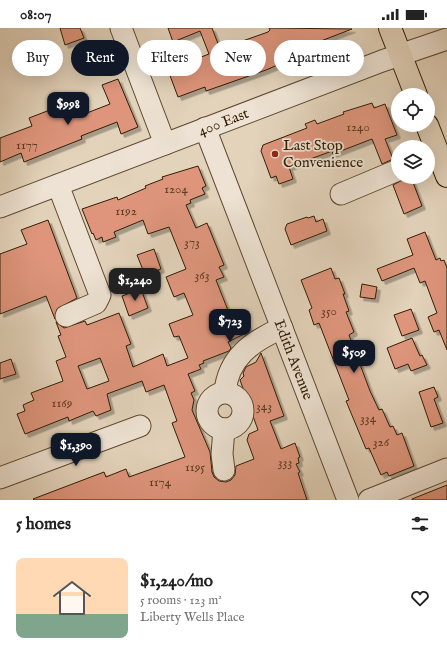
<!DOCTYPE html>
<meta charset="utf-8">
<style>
body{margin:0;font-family:"IM FELL English",serif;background:#f6f6f6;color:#222;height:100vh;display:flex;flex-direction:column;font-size:15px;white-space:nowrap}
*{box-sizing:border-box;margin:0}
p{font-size:13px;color:#767676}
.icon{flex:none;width:22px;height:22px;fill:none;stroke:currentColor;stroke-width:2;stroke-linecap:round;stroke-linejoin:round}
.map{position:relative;height:472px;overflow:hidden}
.side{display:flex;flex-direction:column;background:#fff;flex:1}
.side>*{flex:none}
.banner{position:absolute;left:12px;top:12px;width:423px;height:36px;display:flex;gap:8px}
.fabs{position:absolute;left:391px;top:60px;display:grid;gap:8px}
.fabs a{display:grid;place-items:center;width:44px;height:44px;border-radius:50%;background:#fff;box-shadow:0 4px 16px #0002;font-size:20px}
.price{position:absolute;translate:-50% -34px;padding:0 9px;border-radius:8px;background:#111827;color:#fff;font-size:13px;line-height:26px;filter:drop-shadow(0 1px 2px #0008)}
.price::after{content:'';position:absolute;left:50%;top:24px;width:12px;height:9px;margin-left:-6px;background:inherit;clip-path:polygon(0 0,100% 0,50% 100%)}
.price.current{background:#222;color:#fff}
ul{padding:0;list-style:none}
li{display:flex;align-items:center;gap:12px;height:100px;padding:0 16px}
li span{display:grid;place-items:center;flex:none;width:112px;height:80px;border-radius:8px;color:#555}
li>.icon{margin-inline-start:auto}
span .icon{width:48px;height:48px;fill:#fffc;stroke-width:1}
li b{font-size:17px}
h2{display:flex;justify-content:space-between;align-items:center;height:48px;padding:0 16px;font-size:17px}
.chip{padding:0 14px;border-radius:18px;background:#fff;box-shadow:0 4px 16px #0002;font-size:14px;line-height:36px}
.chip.current{background:#111827;color:#fff}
.status{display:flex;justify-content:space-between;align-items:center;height:28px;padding:0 20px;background:#fff;direction:ltr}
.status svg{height:11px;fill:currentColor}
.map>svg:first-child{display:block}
</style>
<div class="status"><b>08:07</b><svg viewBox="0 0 49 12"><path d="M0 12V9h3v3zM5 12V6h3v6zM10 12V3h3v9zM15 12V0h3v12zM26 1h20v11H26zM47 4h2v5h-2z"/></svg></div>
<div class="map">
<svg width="447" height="472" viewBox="0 0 447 472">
<defs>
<filter id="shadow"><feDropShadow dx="3.5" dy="3.5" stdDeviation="0" flood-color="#0004"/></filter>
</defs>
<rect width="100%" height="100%" fill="#e3d3bb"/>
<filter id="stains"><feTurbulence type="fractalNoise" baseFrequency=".005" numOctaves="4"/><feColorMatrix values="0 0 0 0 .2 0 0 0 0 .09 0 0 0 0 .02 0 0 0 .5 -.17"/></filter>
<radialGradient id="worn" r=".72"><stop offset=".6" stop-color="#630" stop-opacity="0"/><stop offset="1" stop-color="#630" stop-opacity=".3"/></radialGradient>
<path fill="#de957c" stroke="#311d03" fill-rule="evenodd" filter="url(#shadow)" d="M 60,0 L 80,0 L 84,10 L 65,17 Z
M 168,0 L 212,0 L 220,21 L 268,4 L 270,2 L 269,0 L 352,1 L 308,18 L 310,23 L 266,42 L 206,63 L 205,59 L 178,69 L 166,37 L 186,29 L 188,34 L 209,26 L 200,3 L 173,14 Z
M 118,51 L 138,99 L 121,106 L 117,94 L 81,108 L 82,111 L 24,134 L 21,125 L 0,134 L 0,110 L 32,98 L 29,90 L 68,75 L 74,90 L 110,76 L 102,57 Z
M 372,75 L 374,80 L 385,76 L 397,107 L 385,111 L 393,131 L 382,136 L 372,111 L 333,126 L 332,123 L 289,139 L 293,151 L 279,156 L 276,148 L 271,150 L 261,123 L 263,117 L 307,100 L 305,96 L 315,92 L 317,96 L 344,86 L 343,84 Z
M 198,138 L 206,158 L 202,160 L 205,166 L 190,172 L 191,175 L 186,177 L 196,200 L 207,195 L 224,237 L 219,239 L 224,249 L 216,252 L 233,295 L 245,290 L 250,303 L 228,314 L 231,320 L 229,323 L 203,333 L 204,335 L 199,337 L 201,341 L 188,346 L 195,363 L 191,365 L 194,372 L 192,382 L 210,424 L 212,444 L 214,449 L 219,453 L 226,454 L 231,452 L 235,447 L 236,438 L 254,431 L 247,412 L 249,406 L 258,402 L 240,352 L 244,348 L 243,345 L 246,339 L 256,334 L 261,325 L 284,388 L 270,393 L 281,421 L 295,415 L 300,429 L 298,430 L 299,435 L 296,436 L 300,444 L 298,445 L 307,472 L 34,472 L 33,471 L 104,444 L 106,449 L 126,441 L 129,449 L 185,429 L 172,395 L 177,393 L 164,357 L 146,364 L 142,353 L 107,366 L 111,382 L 96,388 L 93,383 L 69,393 L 68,389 L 25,406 L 17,386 L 25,383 L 23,377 L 34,372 L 31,365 L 63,353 L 56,333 L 66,329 L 58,308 L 61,307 L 56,294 L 64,300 L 85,293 L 87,297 L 119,285 L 131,316 L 126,318 L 133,339 L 163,326 L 167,338 L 188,330 L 179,308 L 174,309 L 169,296 L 193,287 L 184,265 L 174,269 L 166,249 L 186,241 L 169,199 L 148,206 L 143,192 L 114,204 L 116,209 L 103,214 L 102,209 L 96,212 L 93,205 L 92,206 L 82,181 L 117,169 L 118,172 L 146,160 L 145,158 L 163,151 L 162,149 ZM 100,330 L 109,353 L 87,361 L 78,338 Z
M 408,149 L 411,149 L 422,178 L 404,186 L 393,157 Z
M 314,188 L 316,194 L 323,191 L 327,203 L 291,217 L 285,201 L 287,196 L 307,189 L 308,190 Z
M 48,192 L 77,270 L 57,281 L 55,291 L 46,268 L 0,286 L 0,226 L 27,216 L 21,202 Z
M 425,204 L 436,232 L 440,230 L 441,233 L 444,232 L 447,240 L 447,322 L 439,302 L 434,304 L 428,289 L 437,285 L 425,253 L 420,255 L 414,240 L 382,253 L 377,241 L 413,227 L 407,211 Z
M 154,221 L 161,241 L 145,247 L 137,227 Z
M 331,240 L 335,251 L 339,250 L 345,266 L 343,266 L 349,283 L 346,284 L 354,304 L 349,307 L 370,363 L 379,382 L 382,381 L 390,399 L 393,398 L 397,407 L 402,405 L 414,438 L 389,448 L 387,444 L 381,447 L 369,420 L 366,421 L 346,373 L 349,372 L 319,295 L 314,297 L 309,282 L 312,280 L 301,252 Z
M 362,256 L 377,259 L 375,271 L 360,269 Z
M 141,261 L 148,280 L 129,288 L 122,268 Z
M 411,281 L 419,302 L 402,308 L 394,287 Z
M 412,310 L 420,328 L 422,327 L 427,337 L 411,343 L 408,336 L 395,341 L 387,320 Z
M 11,331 L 16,346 L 0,351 L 0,335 Z
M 434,359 L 438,369 L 434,371 L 443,395 L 431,399 L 419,364 Z
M 447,457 L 447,472 L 412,472 L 412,471 Z"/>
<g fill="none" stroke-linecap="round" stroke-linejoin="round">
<defs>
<g id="minor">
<path d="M 121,0 L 165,116"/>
<path id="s1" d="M 205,100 L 348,472"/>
<path d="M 58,157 L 100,267 L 96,275 L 66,288"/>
<path d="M 341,166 L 398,142"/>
<path id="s2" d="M 0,179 L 382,33 L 447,11"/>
<path d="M 225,364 C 228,330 252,313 282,300"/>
<circle cx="225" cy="383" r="18"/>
<path d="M 224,442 L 222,426 L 224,401"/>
<path d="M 0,450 L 140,398"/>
<path d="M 369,472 L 447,441"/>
</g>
<path id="major" d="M 390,0 L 416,67
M 427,97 L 447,148"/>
</defs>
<use href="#minor" stroke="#5e4a31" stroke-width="23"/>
<use href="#major" stroke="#311d03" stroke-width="24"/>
<use href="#minor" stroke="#ede2d3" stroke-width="21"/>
<use href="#major" stroke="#e3d3bb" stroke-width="22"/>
</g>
<circle fill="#8f2418" stroke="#ede2d3" stroke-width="1.5" cx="275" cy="126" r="4"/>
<g text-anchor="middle" stroke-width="3.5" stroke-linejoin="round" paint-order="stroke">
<g font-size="13" fill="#5c3b21">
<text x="358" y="103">1240</text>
<text x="27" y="121">1177</text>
<text x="176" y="165">1204</text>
<text x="126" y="187">1192</text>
<text x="192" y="218">373</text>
<text x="202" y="251">363</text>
<text x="329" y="287">350</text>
<text x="62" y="379">1169</text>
<text x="264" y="382">343</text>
<text x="368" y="394">334</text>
<text x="381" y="418">326</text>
<text x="285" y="438">333</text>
<text x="195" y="443">1195</text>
<text x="160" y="458">1174</text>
</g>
<g font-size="15" fill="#311d03" stroke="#ede2d3">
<text dy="5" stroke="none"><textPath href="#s2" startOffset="239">400 East</textPath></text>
<text dy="5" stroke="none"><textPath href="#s1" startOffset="248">Edith Avenue</textPath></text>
</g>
<g font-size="15" fill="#311d03" stroke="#ede2d3" text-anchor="start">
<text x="283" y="122">Last Stop<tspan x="283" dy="17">Convenience</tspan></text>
</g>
</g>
<rect width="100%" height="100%" filter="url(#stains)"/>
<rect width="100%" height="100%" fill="url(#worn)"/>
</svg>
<div class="fabs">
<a><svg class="icon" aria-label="locate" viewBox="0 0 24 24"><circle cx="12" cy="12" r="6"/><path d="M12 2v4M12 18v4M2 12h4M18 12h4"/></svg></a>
<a><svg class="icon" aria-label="layers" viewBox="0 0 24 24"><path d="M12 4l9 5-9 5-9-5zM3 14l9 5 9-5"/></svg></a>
</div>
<b class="price" style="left:68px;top:98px">$998</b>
<b class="price current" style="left:135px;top:274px">$1,240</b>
<b class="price" style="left:230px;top:315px">$723</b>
<b class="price" style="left:354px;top:346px">$509</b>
<b class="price" style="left:76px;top:439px">$1,390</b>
<div class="banner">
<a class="chip">Buy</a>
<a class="chip current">Rent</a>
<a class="chip">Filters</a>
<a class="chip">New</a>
<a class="chip">Apartment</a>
</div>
</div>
<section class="side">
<h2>5 homes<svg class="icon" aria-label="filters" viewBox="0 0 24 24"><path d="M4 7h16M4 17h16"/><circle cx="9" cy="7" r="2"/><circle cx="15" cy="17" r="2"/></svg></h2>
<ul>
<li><span style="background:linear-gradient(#ffd9b3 70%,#7fa58c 0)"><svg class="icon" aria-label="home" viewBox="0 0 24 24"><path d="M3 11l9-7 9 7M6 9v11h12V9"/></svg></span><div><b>$1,240/mo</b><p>5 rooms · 123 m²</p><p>Liberty Wells Place</p></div><svg class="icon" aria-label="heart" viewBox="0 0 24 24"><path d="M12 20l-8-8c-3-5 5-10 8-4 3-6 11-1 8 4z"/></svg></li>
</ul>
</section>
